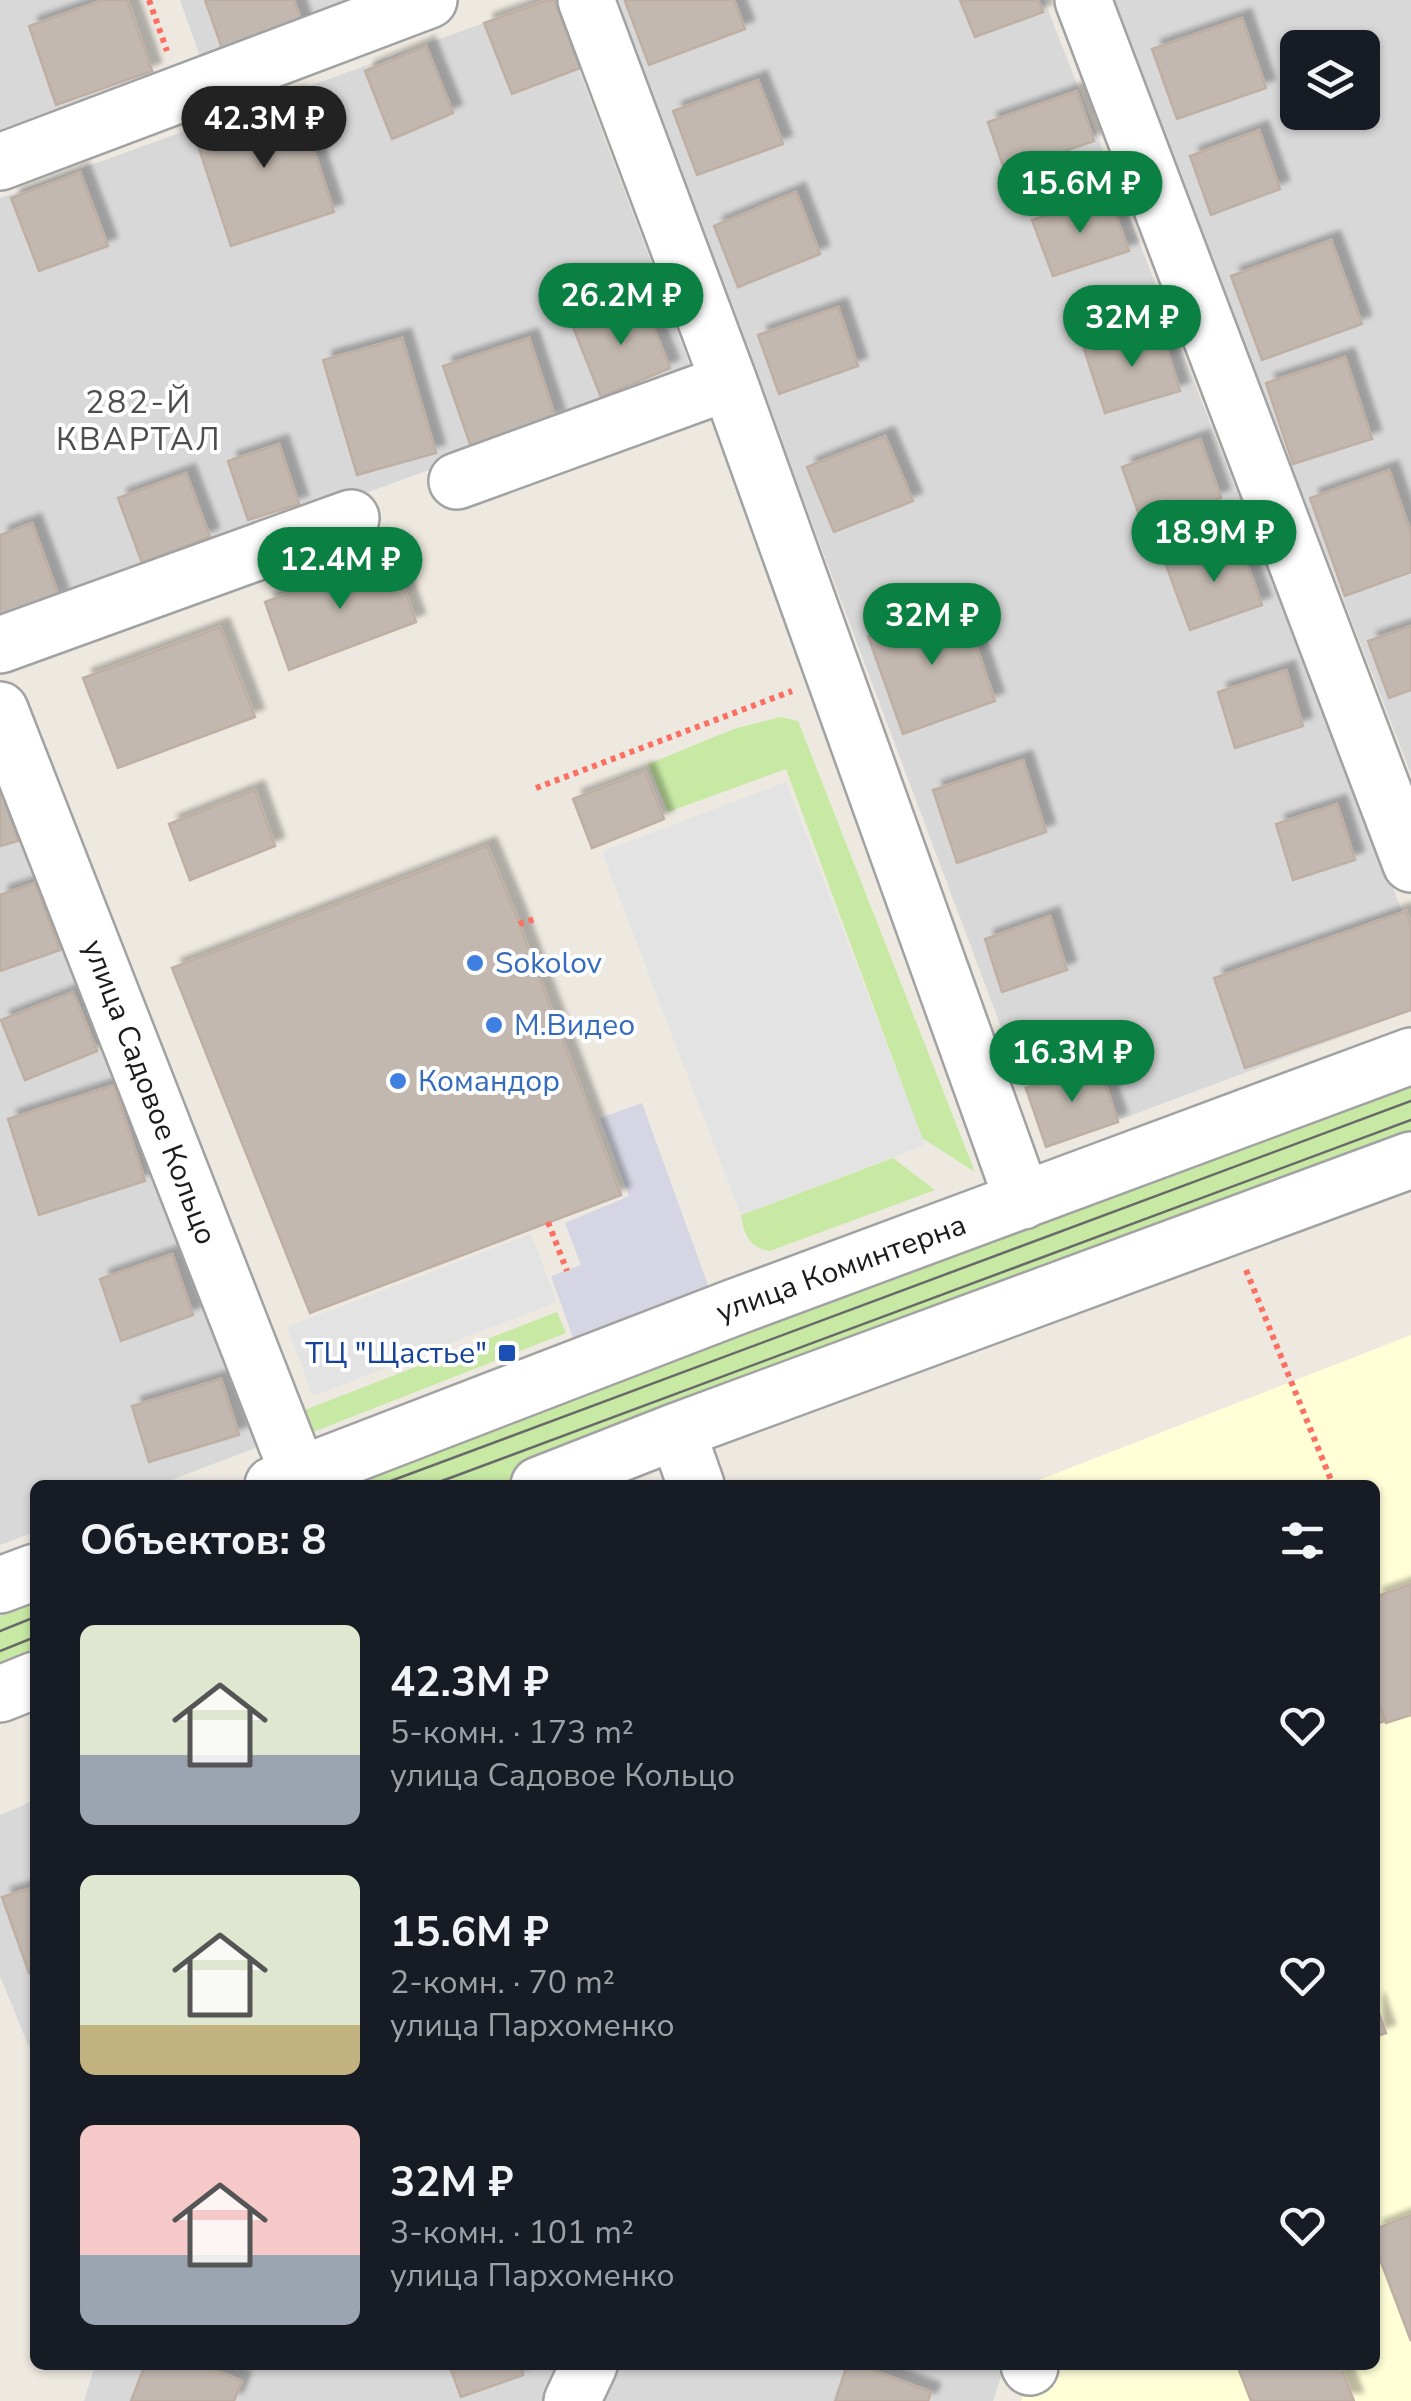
<!DOCTYPE html>
<html lang="ru">
<meta charset="utf-8">
<style>
body{margin:0;font-family:"Nunito Sans",sans-serif;background:#242831;color:#f1f3f6;height:100vh;display:flex;flex-direction:column;font-size:38px;white-space:nowrap}
*{box-sizing:border-box;margin:0}
p{font-size:32px;color:#9ea1a6}
.icon{flex:none;width:55px;height:55px;fill:none;stroke:currentColor;stroke-width:2;stroke-linecap:round;stroke-linejoin:round}
.map{position:relative;flex:1;overflow:hidden}
.side{position:absolute;left:30px;top:1480px;width:1350px;height:890px;display:flex;flex-direction:column;background:#171b24;border-radius:15px;box-shadow:0 2px 8px #0004}
.side>*{flex:none}
.fabs{position:absolute;left:1280px;top:30px;display:grid;gap:20px}
.fabs a{display:grid;place-items:center;width:100px;height:100px;border-radius:15px;background:#171b24;box-shadow:0 2px 8px #0004;font-size:50px}
.price{position:absolute;translate:-50% -85px;padding:0 22px;border-radius:35px;background:#0b8043;color:#fff;font-size:32px;line-height:65px;filter:drop-shadow(0 2px 5px #0008)}
.price::after{content:'';position:absolute;left:50%;top:60px;width:30px;height:22px;margin-left:-15px;background:inherit;clip-path:polygon(0 0,100% 0,50% 100%)}
.price.selected{background:#222;color:#fff}
ul{padding:0;list-style:none}
li{display:flex;align-items:center;gap:30px;height:250px;padding:0 50px}
li span{display:grid;place-items:center;flex:none;width:280px;height:200px;border-radius:15px;color:#555}
li>.icon{margin-inline-start:auto}
span .icon{width:120px;height:120px;fill:#fffc;stroke-width:1}
li b{font-size:42px}
h2{display:flex;justify-content:space-between;align-items:center;height:120px;padding:0 50px;font-size:42px}
.map>svg:first-child{display:block}
</style>
<div class="map">
<svg width="1411" height="2401" viewBox="0 0 1411 2401">
<defs>
<filter id="shadow"><feDropShadow dx="9" dy="-9" stdDeviation="2.5" flood-color="#0004"/></filter>
</defs>
<rect width="100%" height="100%" fill="#ede9e0"/>
<path fill="#d9d8d8" fill-rule="evenodd" d="M 0,0 L 127,0 L 159,85 L 0,144 Z
M 180,0 L 378,0 L 203,65 Z
M 547,0 L 553,0 L 693,374 L 0,626 L 0,198 Z
M 616,0 L 1044,0 L 1411,934 L 1411,1011 L 1046,1147 Z
M 1111,0 L 1411,0 L 1411,774 ZM 1298,48 L 1362,48 L 1362,112 L 1298,112 Z
M 0,762 L 258,1447 L 158,1485 L 35,1485 L 35,1532 L 0,1545 Z
M 35,1800 L 35,2062 L 0,1976 L 0,1815 Z
M 95,2365 L 560,2365 L 545,2401 L 84,2401 Z
M 618,2365 L 1005,2365 L 993,2401 L 602,2401 Z"/>
<path fill="#fffed7" d="M 1411,1335 L 1411,2401 L 1021,2401 L 1034,2365 L 1375,2365 L 1375,1485 L 1026,1485 Z"/>
<path fill="#c7e9a4" d="M 781,717 L 798,721 L 975,1172 L 922,1138 L 786,769 L 668,812 L 648,764 L 734,729 Z
M 1411,1082 L 1411,1139 L 505,1485 L 345,1485 Z
M 893,1158 L 935,1190 L 770,1251 C 749,1248 744,1234 741,1215 Z
M 557,1312 L 566,1333 L 308,1434 L 292,1415 Z
M 35,1602 L 35,1665 L 0,1678 L 0,1616 Z"/>
<path fill="#e3e3e3" d="M 786,782 L 925,1145 L 741,1215 L 602,852 Z
M 531,1234 L 557,1302 L 313,1396 L 287,1327 Z"/>
<path fill="#d5d5e3" d="M 642,1103 L 709,1288 L 574,1340 L 551,1276 L 581,1265 L 565,1223 L 629,1196 L 600,1118 Z"/>
<path fill="#c2b8b0" stroke="#bfafa3" stroke-width="2.5" filter="url(#shadow)" d="M 103,0 L 127,0 L 152,71 L 56,105 L 29,26 Z
M 205,0 L 294,0 L 303,26 L 224,54 Z
M 548,0 L 554,0 L 580,68 L 512,94 L 484,23 Z
M 628,0 L 734,0 L 745,29 L 649,65 L 625,1 Z
M 960,0 L 1038,0 L 1043,12 L 975,37 Z
M 1242,18 L 1266,88 L 1177,119 L 1152,49 Z
M 426,46 L 453,113 L 392,139 L 365,71 Z
M 758,80 L 783,144 L 697,175 L 673,111 Z
M 1077,91 L 1094,141 L 1005,172 L 988,122 Z
M 296,96 L 334,212 L 231,246 L 193,130 Z
M 1259,130 L 1280,189 L 1211,215 L 1190,156 Z
M 80,172 L 108,246 L 39,271 L 11,198 Z
M 796,192 L 820,254 L 738,287 L 714,226 Z
M 1108,195 L 1129,251 L 1053,276 L 1032,220 Z
M 1331,240 L 1362,324 L 1262,360 L 1231,276 Z
M 642,299 L 670,368 L 601,397 L 573,327 Z
M 838,307 L 858,366 L 779,394 L 758,335 Z
M 1160,327 L 1180,391 L 1105,413 L 1084,349 Z
M 402,338 L 436,453 L 357,475 L 323,360 Z
M 529,338 L 556,419 L 471,447 L 443,366 Z
M 1345,357 L 1372,439 L 1293,464 L 1266,383 Z
M 885,436 L 913,501 L 834,532 L 807,467 Z
M 1200,439 L 1221,498 L 1143,526 L 1122,467 Z
M 279,444 L 299,504 L 248,520 L 228,461 Z
M 1389,470 L 1411,533 L 1411,572 L 1345,596 L 1310,498 Z
M 186,473 L 210,537 L 142,563 L 118,498 Z
M 32,523 L 60,599 L 0,621 L 0,535 Z
M 1238,540 L 1262,605 L 1190,630 L 1166,565 Z
M 392,554 L 416,622 L 289,670 L 265,602 Z
M 961,602 L 995,701 L 903,734 L 868,636 Z
M 1411,626 L 1411,690 L 1389,698 L 1368,641 Z
M 220,627 L 255,717 L 118,768 L 83,678 Z
M 1286,670 L 1303,726 L 1235,748 L 1218,692 Z
M 1023,760 L 1046,832 L 957,863 L 933,790 Z
M 645,771 L 664,819 L 592,848 L 573,799 Z
M 0,785 L 18,841 L 0,846 Z
M 255,790 L 275,846 L 190,880 L 169,824 Z
M 1337,804 L 1355,860 L 1293,880 L 1276,824 Z
M 487,846 L 514,910 L 621,1195 L 310,1313 L 172,968 Z
M 35,883 L 60,950 L 0,971 L 0,895 Z
M 1406,911 L 1411,925 L 1411,1010 L 1245,1068 L 1214,978 Z
M 1050,916 L 1067,970 L 1002,992 L 985,939 Z
M 73,992 L 97,1051 L 25,1080 L 1,1020 Z
M 1098,1063 L 1118,1122 L 1046,1147 L 1026,1088 Z
M 114,1085 L 145,1181 L 39,1215 L 8,1119 Z
M 172,1254 L 193,1315 L 121,1341 L 100,1279 Z
M 221,1379 L 239,1435 L 149,1462 L 132,1406 Z
M 1411,1584 L 1411,1715 L 1386,1723 L 1375,1693 L 1375,1597 Z
M 1375,1693 L 1385,1721 L 1375,1724 Z
M 35,1887 L 35,1971 L 29,1973 L 2,1897 Z
M 1375,2002 L 1386,2033 L 1375,2037 Z
M 1411,2215 L 1411,2341 L 1375,2246 L 1375,2229 Z
M 145,2365 L 203,2365 L 242,2381 L 234,2401 L 131,2401 Z
M 449,2365 L 520,2365 L 523,2375 L 461,2397 Z
M 847,2365 L 859,2365 L 931,2392 L 928,2401 L 835,2401 Z
M 1237,2365 L 1340,2365 L 1354,2401 L 1251,2401 Z"/>
<g fill="none" stroke-linecap="round" stroke-linejoin="round">
<defs>
<path id="minor" d="M 586,0 L 729,382 L 1023,1201
M 1083,0 L 1411,864
M 0,162 L 429,0
M 457,481 L 729,382
M 0,645 L 351,518
M 0,710 L 299,1475
M 677,1431 L 696,1485
M 273,1485 L 735,1307 L 1411,1056
M 539,1485 L 677,1431 L 1411,1160
M 0,1585 L 35,1572
M 0,1694 L 35,1680
M 1029,2365 L 1030,2367
M 572,2401 L 589,2365"/>
</defs>
<use href="#minor" stroke="#a2a2a2" stroke-width="60"/>
<path stroke="#fb7063" stroke-width="6" stroke-dasharray="5 5" stroke-linecap="butt" d="M 149,0 L 167,51
M 536,788 L 792,691
M 519,924 L 535,919
M 548,1222 L 567,1271
M 1246,1270 L 1333,1485
M 1375,1588 L 1378,1596"/>
<use href="#minor" stroke="#fff" stroke-width="55"/>
<path stroke="#696969" stroke-width="2.5" d="M 380,1485 L 1411,1101
M 431,1485 L 1411,1120
M 0,1631 L 35,1617
M 0,1651 L 35,1637"/>
</g>
<g fill="#3f7fe0" stroke="#fff" stroke-width="4">
<circle cx="475" cy="963" r="10"/>
<circle cx="494" cy="1025" r="10"/>
<circle cx="398" cy="1081" r="10"/>
</g>
<rect fill="#1a4fb4" stroke="#fff" stroke-width="4" x="497" y="1343" width="20" height="20" rx="5"/>
<g text-anchor="middle" stroke-width="8" stroke-linejoin="round" paint-order="stroke">
<g font-size="30" fill="#366cbe" stroke="#fff" text-anchor="start">
<text x="495" y="973">Sokolov</text>
<text x="514" y="1035">М.Видео</text>
<text x="418" y="1091">Командор</text>
</g>
<g font-size="30" fill="#1b1b1b" stroke="#fff">
<text transform="translate(150 1092) rotate(69)" y="10">улица Садовое Кольцо</text>
<text transform="translate(841 1268) rotate(-20)" y="10">улица Коминтерна</text>
</g>
<g font-size="30" fill="#164399" stroke="#fff" text-anchor="end">
<text x="487" y="1363">ТЦ "Щастье"</text>
</g>
<g font-size="32" letter-spacing="2.5" fill="#4e4e4e" stroke="#fff">
<text x="139" y="413">282-Й<tspan x="139" dy="37">КВАРТАЛ</tspan></text>
</g>
</g>
</svg>
<div class="fabs">
<a><svg class="icon" aria-label="layers" viewBox="0 0 24 24"><path d="M12 4l9 5-9 5-9-5zM3 14l9 5 9-5"/></svg></a>
</div>
<b class="price selected" style="left:264px;top:171px">42.3M ₽</b>
<b class="price" style="left:1080px;top:236px">15.6M ₽</b>
<b class="price" style="left:621px;top:348px">26.2M ₽</b>
<b class="price" style="left:1132px;top:370px">32M ₽</b>
<b class="price" style="left:1214px;top:585px">18.9M ₽</b>
<b class="price" style="left:340px;top:612px">12.4M ₽</b>
<b class="price" style="left:932px;top:668px">32M ₽</b>
<b class="price" style="left:1072px;top:1105px">16.3M ₽</b>
<section class="side">
<h2>Объектов: 8<svg class="icon" aria-label="filters" viewBox="0 0 24 24"><path d="M4 7h16M4 17h16"/><circle cx="9" cy="7" r="2"/><circle cx="15" cy="17" r="2"/></svg></h2>
<ul>
<li><span style="background:linear-gradient(#dfe7d0 65%,#9aa5b1 0)"><svg class="icon" aria-label="home" viewBox="0 0 24 24"><path d="M3 11l9-7 9 7M6 9v11h12V9"/></svg></span><div><b>42.3M ₽</b><p>5-комн. · 173 m²</p><p>улица Садовое Кольцо</p></div><svg class="icon" aria-label="heart" viewBox="0 0 24 24"><path d="M12 20l-8-8c-3-5 5-10 8-4 3-6 11-1 8 4z"/></svg></li>
<li><span style="background:linear-gradient(#dfe7d0 75%,#c2b280 0)"><svg class="icon" aria-label="home" viewBox="0 0 24 24"><path d="M3 11l9-7 9 7M6 9v11h12V9"/></svg></span><div><b>15.6M ₽</b><p>2-комн. · 70 m²</p><p>улица Пархоменко</p></div><svg class="icon" aria-label="heart" viewBox="0 0 24 24"><path d="M12 20l-8-8c-3-5 5-10 8-4 3-6 11-1 8 4z"/></svg></li>
<li><span style="background:linear-gradient(#f6c9c9 65%,#9aa5b1 0)"><svg class="icon" aria-label="home" viewBox="0 0 24 24"><path d="M3 11l9-7 9 7M6 9v11h12V9"/></svg></span><div><b>32M ₽</b><p>3-комн. · 101 m²</p><p>улица Пархоменко</p></div><svg class="icon" aria-label="heart" viewBox="0 0 24 24"><path d="M12 20l-8-8c-3-5 5-10 8-4 3-6 11-1 8 4z"/></svg></li>
</ul>
</section>
</div>
